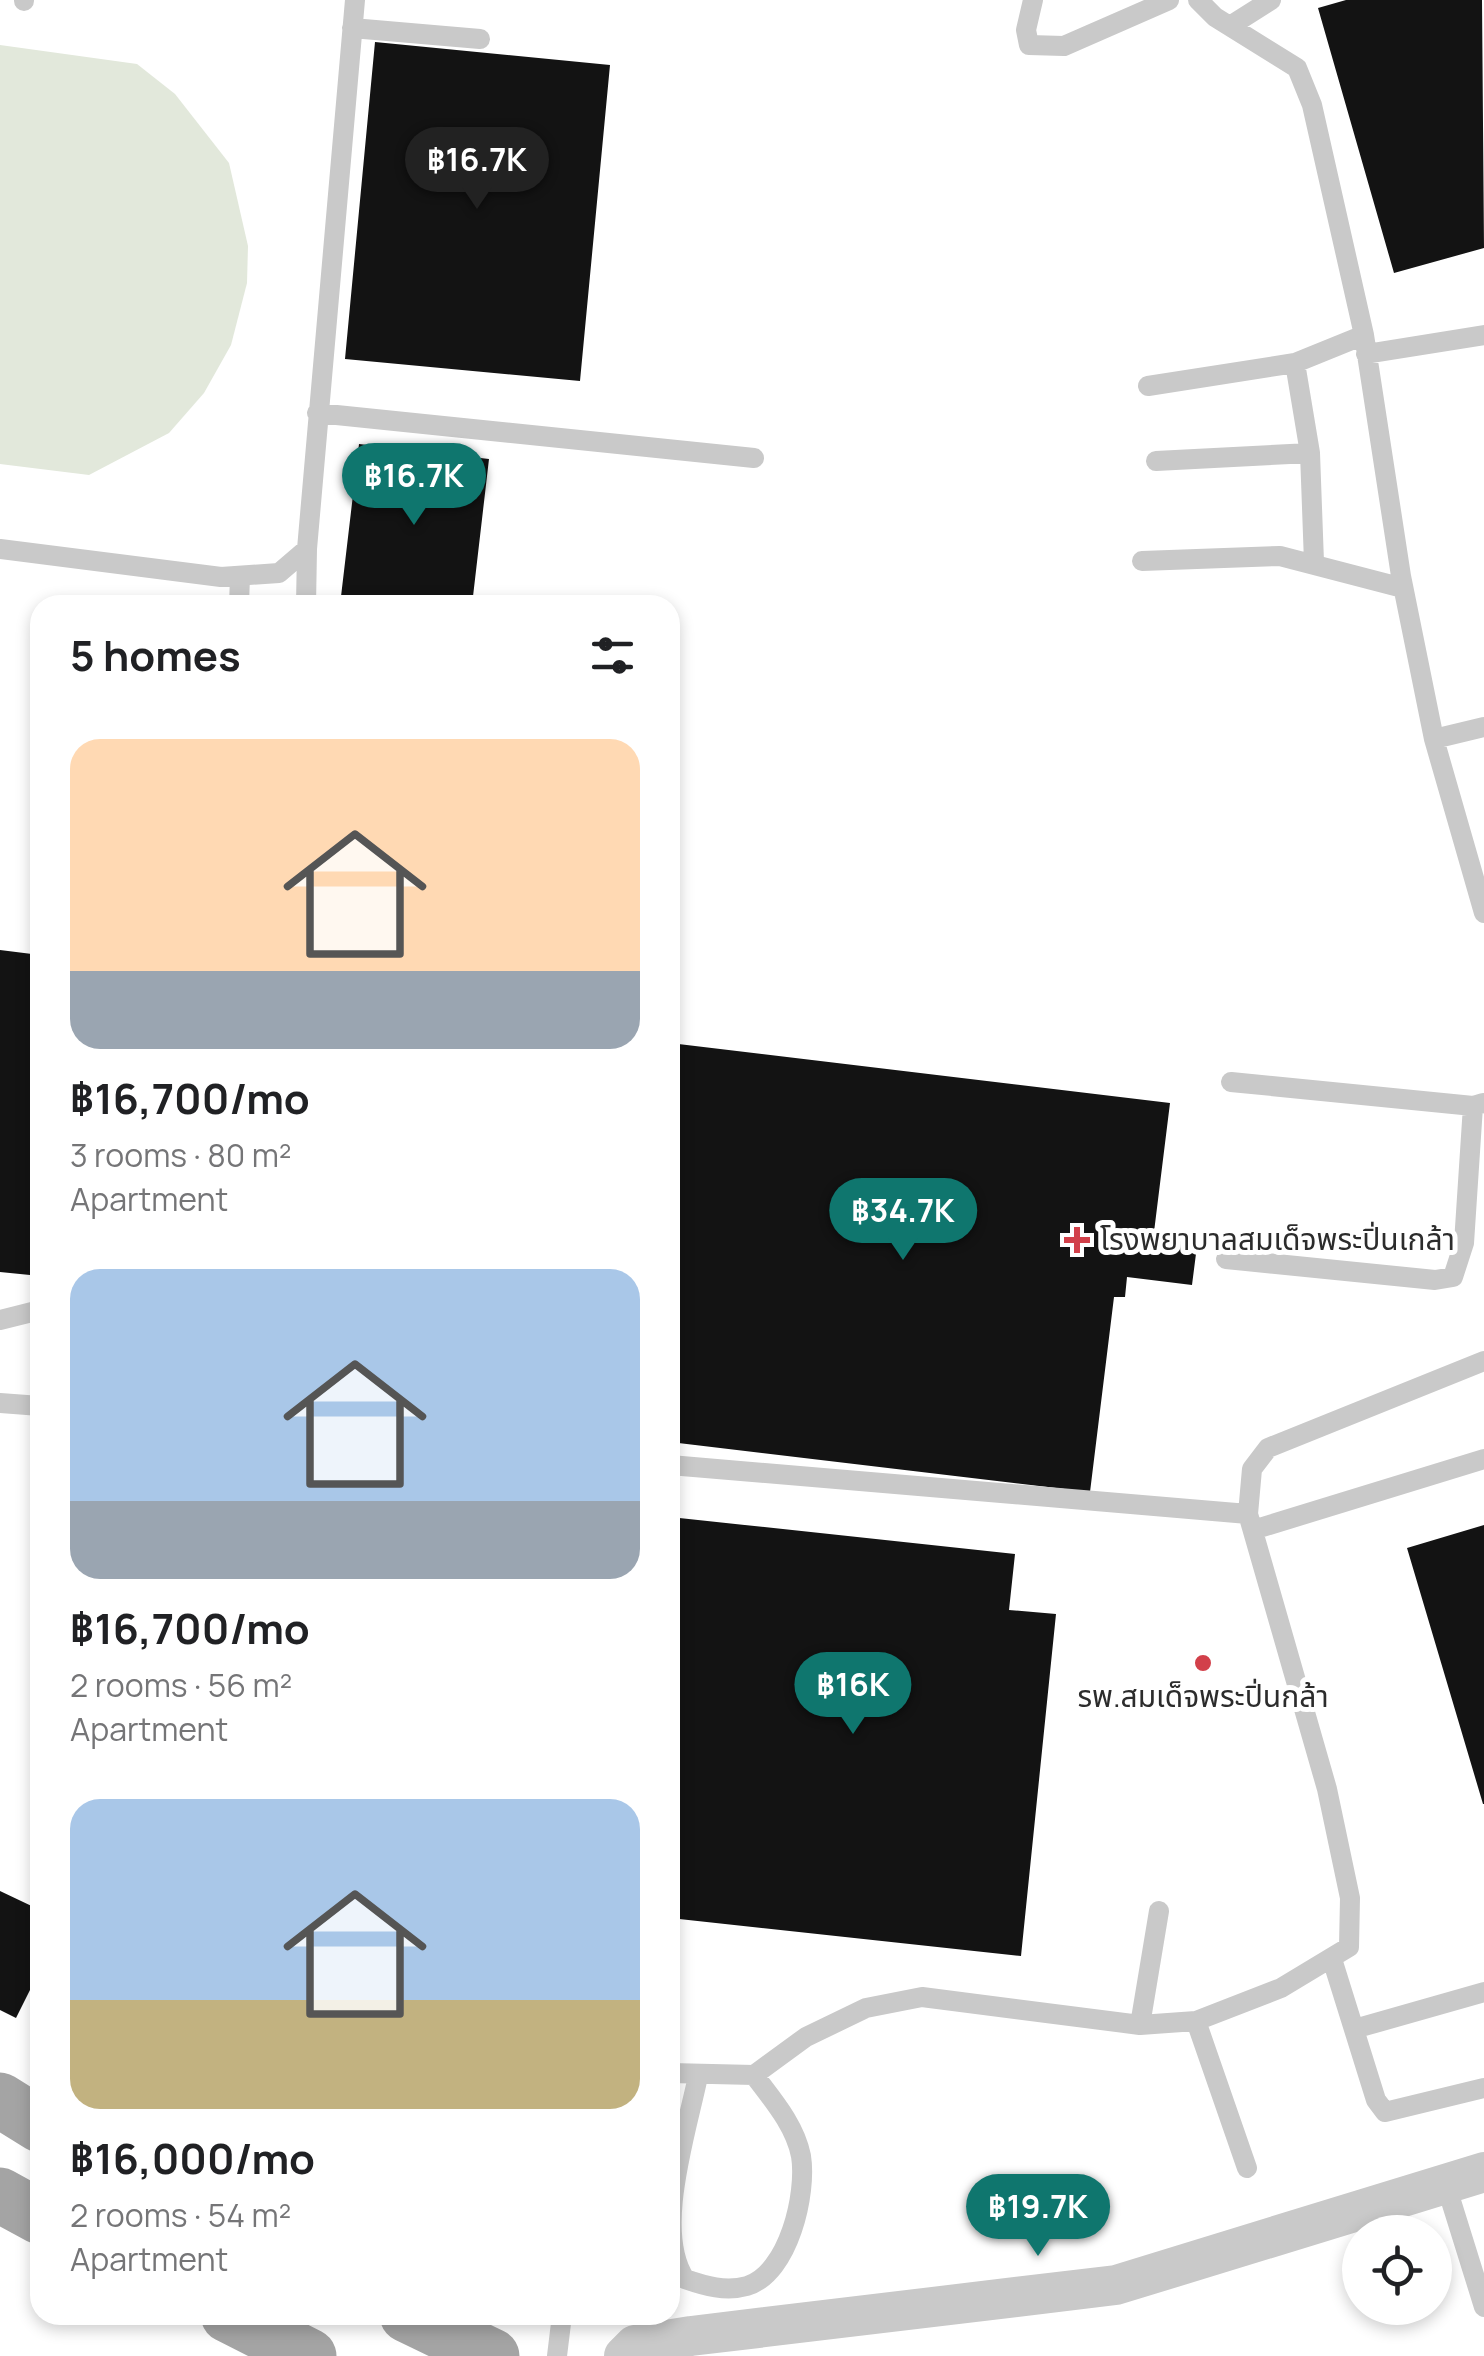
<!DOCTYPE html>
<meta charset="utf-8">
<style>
body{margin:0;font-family:Manrope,"Noto Sans Thai",sans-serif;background:#f2f2f2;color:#202124;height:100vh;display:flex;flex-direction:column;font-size:38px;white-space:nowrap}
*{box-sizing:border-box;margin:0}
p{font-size:32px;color:#757577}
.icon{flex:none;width:55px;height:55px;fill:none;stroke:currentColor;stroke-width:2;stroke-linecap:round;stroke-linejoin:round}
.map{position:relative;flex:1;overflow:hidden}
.side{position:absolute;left:30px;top:595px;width:650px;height:1730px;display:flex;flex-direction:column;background:#fff;border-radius:30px;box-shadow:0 5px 15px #0003}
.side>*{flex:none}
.controls{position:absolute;left:1342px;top:2215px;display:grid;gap:20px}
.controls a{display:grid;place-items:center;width:110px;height:110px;border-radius:50%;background:#fff;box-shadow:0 5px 15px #0003;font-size:50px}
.price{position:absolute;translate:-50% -85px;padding:0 22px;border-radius:35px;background:#0f766e;color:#fff;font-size:32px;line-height:65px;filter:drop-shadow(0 2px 5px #0008)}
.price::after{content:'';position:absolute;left:50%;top:60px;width:30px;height:22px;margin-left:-15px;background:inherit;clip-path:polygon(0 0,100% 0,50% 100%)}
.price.active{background:#222;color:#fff}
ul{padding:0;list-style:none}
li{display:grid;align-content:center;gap:20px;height:530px;padding:0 40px}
li span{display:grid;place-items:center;height:310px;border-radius:30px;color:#555}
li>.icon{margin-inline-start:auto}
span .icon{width:180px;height:180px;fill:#fffc;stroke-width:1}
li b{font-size:42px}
h2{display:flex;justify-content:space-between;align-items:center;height:120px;padding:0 40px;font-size:42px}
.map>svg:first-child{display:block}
</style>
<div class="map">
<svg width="1484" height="2356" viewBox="0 0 1484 2356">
<rect width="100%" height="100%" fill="#fff"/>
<path fill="#e2e8db" d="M 0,45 L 137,64 L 175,94 L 229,163 L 248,246 L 247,283 L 231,345 L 204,393 L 169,433 L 89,475 L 0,464 Z"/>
<path fill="#131313" d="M 1346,0 L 1482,0 L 1484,248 L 1394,273 L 1318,8 Z
M 375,42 L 610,65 L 580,381 L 345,359 Z
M 359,444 L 489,459 L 472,605 L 340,605 Z
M 0,950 L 40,955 L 40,1276 L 0,1272 Z
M 670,1043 L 1170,1103 L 1154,1232 L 1198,1238 L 1192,1285 L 1127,1277 L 1125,1297 L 1114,1297 L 1090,1492 L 670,1442 Z
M 670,1517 L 1015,1554 L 1009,1610 L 1056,1614 L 1021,1956 L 670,1918 Z
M 1484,1525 L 1484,1804 L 1483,1804 L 1407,1548 Z
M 0,1891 L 40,1910 L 40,1970 L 16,2018 L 0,2010 Z"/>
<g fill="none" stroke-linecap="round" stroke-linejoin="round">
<path stroke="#c9c9c9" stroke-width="20" d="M 1033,0 L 1026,30 L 1029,45 L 1064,46 L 1169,0
M 1198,0 L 1215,17 L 1297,68 L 1312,105 L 1364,335 L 1401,576 L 1434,739 L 1484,913
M 24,1 L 24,0
M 1230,26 L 1271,0
M 352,28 L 480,39
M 1366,354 L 1484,335
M 1295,363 L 1310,453 L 1314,562
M 1148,386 L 1295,363 L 1364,335
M 317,413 L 754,458
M 1156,461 L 1310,453
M 0,549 L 221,577 L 279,573 L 307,549 L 355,0
M 1142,561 L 1280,556 L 1403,588
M 239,605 L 240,576
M 306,605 L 307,549
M 1434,739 L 1484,727
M 1231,1082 L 1473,1106 L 1483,1103
M 1226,1259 L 1435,1280 L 1453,1277 L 1464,1243 L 1473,1106
M 0,1320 L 40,1310
M 0,1403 L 40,1406
M 670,1465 L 1248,1514
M 1253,1530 L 1484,1459
M 1332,1959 L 1376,2100 L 1385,2112 L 1484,2088
M 1196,2021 L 1247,2168
M 1140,2025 L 1159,1911
M 1354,2029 L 1484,1992
M 670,2073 L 754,2075 L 806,2037 L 866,2008 L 922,1997 L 1140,2025 L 1196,2021 L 1281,1988 L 1349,1947 L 1350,1898 L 1327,1789 L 1248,1514 L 1252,1469 L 1268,1448 L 1484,1361
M 698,2076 C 687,2131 653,2231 685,2279 C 705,2286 726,2292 747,2286 C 789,2273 807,2193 801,2156 C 795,2125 772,2099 754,2075
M 1446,2185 L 1484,2307
M 557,2356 L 562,2315"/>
<path stroke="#c9c9c9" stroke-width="40" d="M 624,2356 L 635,2345 L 691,2336 L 1116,2285 L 1484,2172"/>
<path stroke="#a4a4a4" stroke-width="55" d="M 0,2100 L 40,2125
M 0,2195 L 40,2217
M 228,2315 L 309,2356
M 407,2315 L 492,2356"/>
</g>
<g fill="#d2404a" stroke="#fff" stroke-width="4">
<path d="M1072 1225h10v10h10v10h-10v10h-10v-10h-10v-10h10z"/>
<circle cx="1203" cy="1663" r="10"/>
</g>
<g text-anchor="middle" stroke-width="10" stroke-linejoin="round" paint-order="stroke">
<g font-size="30" fill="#2c2c2c" stroke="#fff" text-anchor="start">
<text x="1100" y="1250">โรงพยาบาลสมเด็จพระปิ่นเกล้า</text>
<text x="1203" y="1707" text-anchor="middle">รพ.สมเด็จพระปิ่นกล้า</text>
</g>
</g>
</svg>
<div class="controls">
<a><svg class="icon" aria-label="locate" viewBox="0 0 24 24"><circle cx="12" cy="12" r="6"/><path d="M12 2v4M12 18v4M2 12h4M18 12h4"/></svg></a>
</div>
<b class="price active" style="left:477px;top:212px">฿16.7K</b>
<b class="price" style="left:414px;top:528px">฿16.7K</b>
<b class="price" style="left:903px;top:1263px">฿34.7K</b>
<b class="price" style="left:853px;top:1737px">฿16K</b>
<b class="price" style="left:1038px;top:2259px">฿19.7K</b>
<section class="side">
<h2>5 homes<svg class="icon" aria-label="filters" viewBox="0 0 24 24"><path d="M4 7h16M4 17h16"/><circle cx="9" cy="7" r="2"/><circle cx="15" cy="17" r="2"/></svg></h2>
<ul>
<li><span style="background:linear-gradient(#ffd9b3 75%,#9aa5b1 0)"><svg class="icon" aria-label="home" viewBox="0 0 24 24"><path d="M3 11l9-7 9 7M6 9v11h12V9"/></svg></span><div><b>฿16,700/mo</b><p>3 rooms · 80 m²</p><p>Apartment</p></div></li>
<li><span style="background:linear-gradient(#a9c7e8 75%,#9aa5b1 0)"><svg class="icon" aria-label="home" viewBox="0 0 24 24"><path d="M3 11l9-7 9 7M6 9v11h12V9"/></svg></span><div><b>฿16,700/mo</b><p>2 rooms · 56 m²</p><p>Apartment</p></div></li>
<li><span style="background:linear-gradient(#a9c7e8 65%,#c2b280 0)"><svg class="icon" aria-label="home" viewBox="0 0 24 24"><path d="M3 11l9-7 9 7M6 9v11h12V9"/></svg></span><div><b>฿16,000/mo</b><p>2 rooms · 54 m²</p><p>Apartment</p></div></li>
</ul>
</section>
</div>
